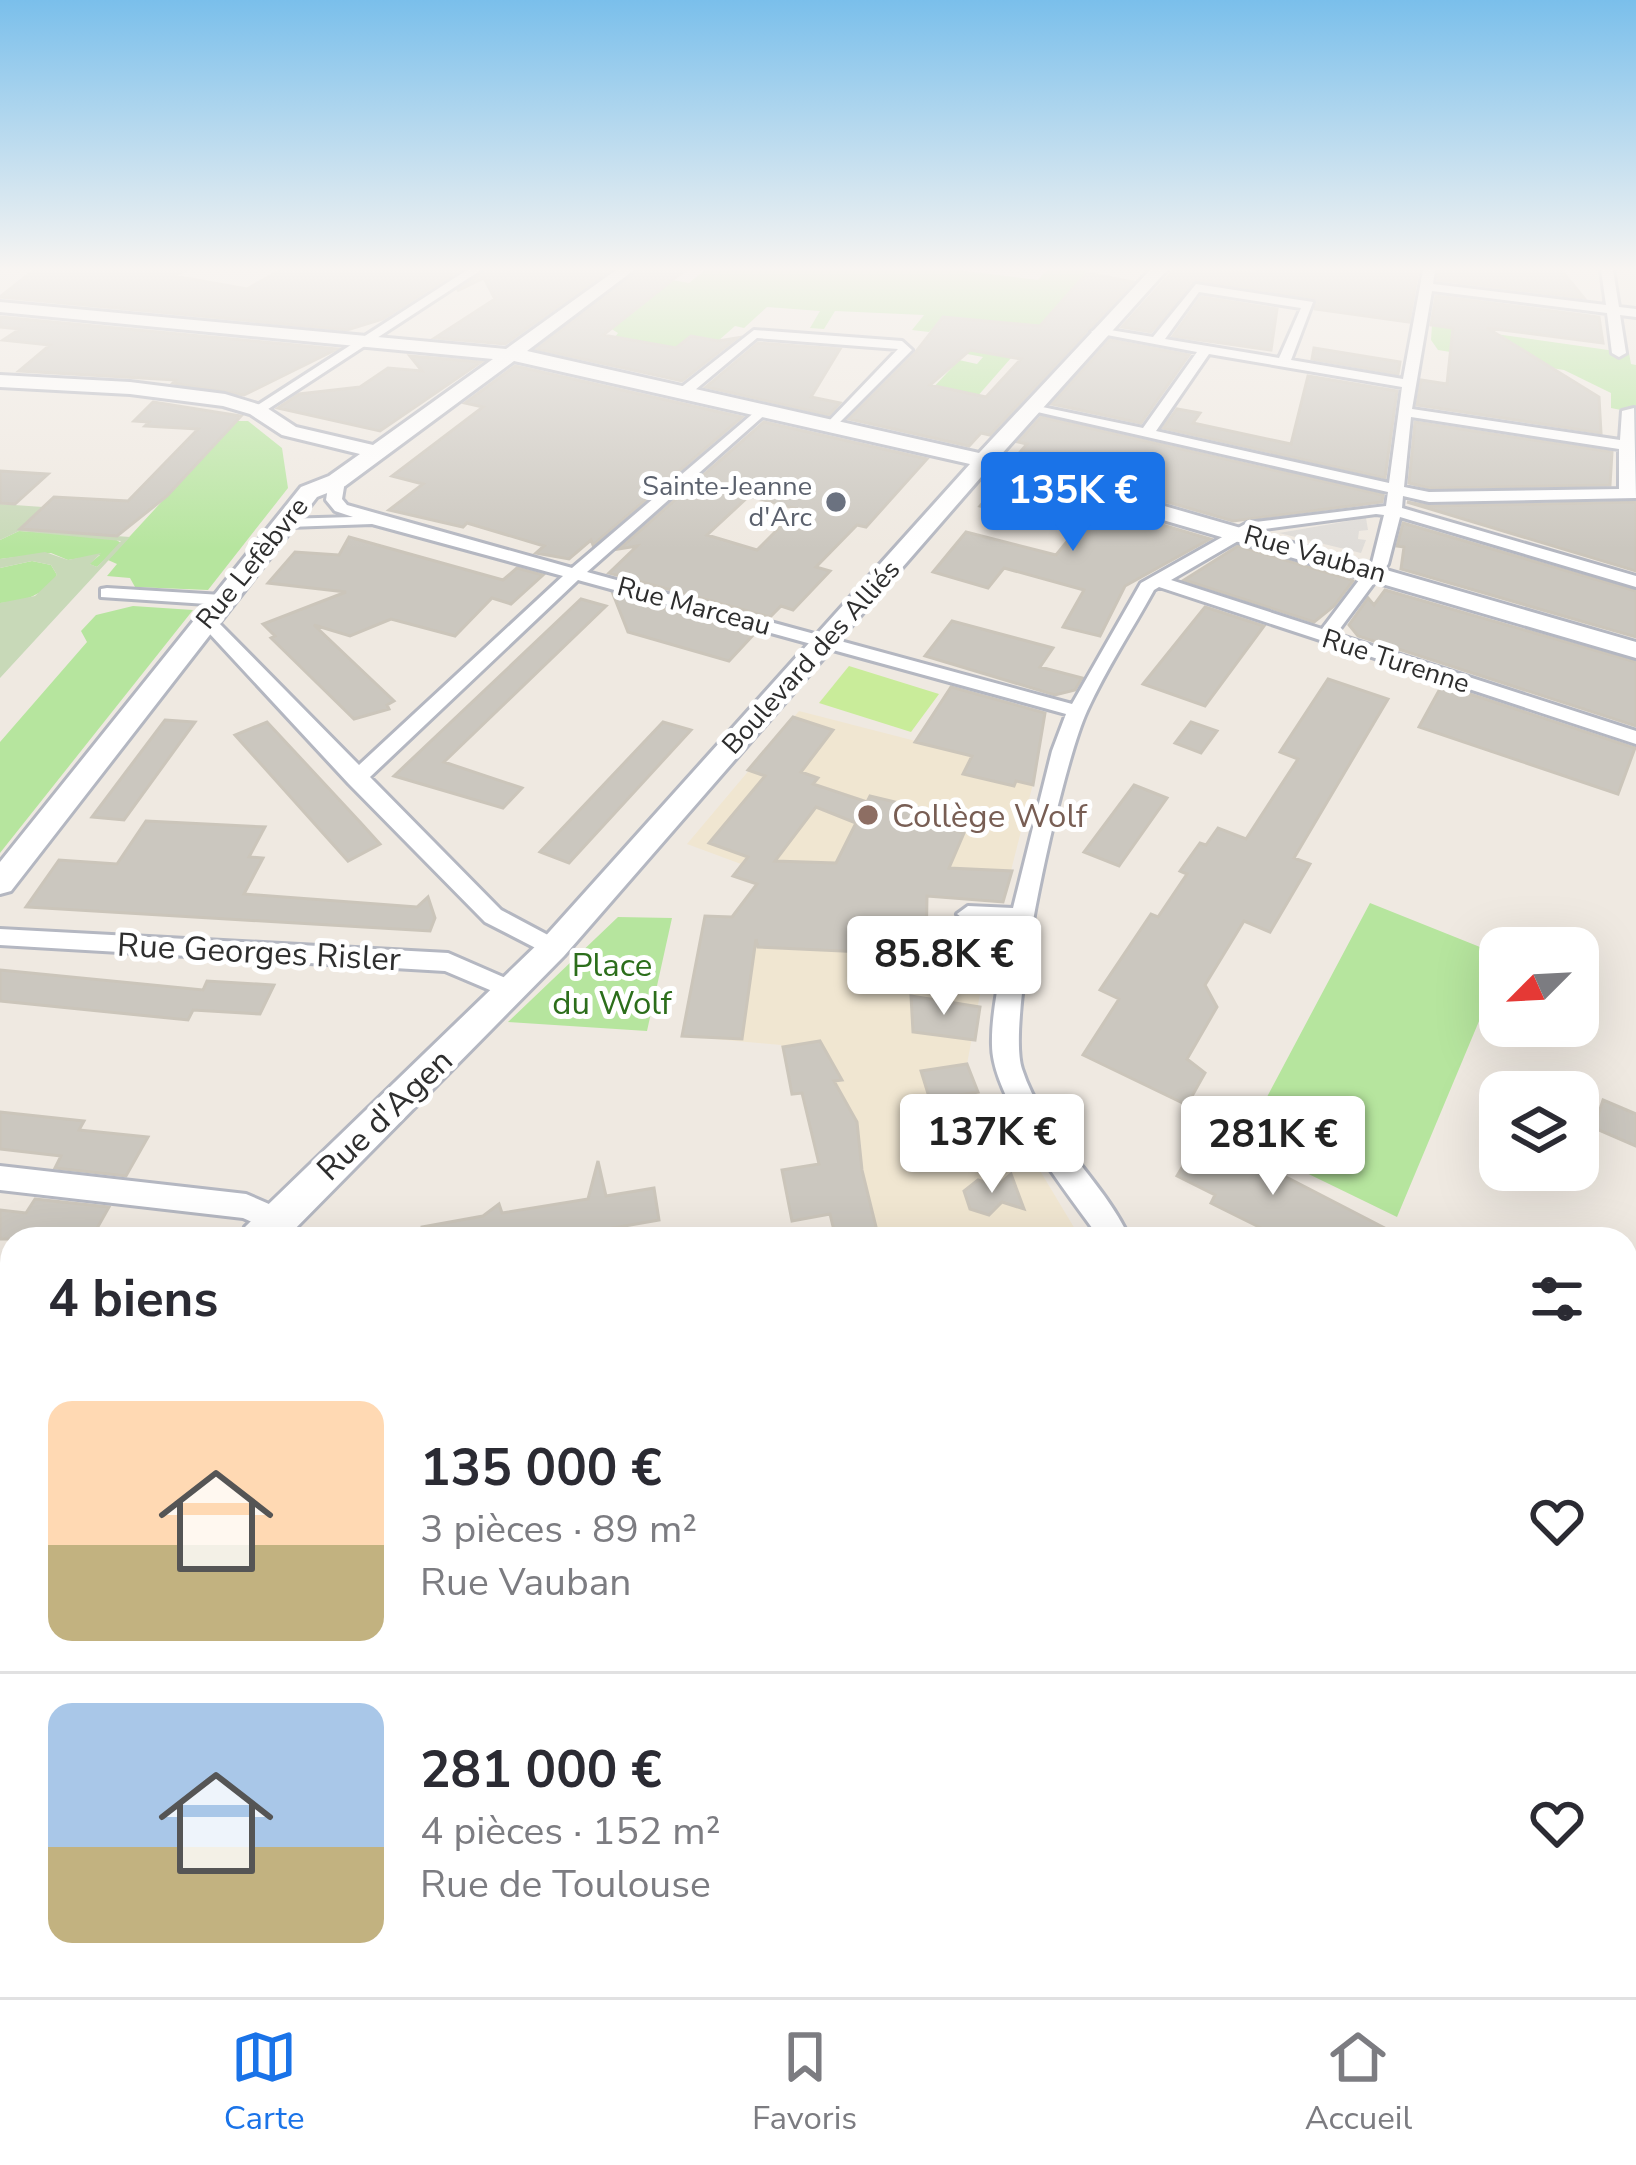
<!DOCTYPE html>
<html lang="fr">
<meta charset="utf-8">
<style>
body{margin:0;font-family:"Nunito Sans",sans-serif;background:#f7f7f7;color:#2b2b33;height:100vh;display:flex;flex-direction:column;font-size:45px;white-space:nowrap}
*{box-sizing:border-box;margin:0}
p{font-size:39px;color:#7c7c81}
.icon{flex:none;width:66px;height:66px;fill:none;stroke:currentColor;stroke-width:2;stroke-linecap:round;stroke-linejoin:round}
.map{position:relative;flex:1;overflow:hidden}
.drawer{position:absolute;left:0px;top:1227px;width:1638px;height:771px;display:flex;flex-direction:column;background:#fff;border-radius:36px 36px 0 0;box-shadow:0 12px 48px #0002}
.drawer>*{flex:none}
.needle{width:78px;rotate:246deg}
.tools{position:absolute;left:1479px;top:927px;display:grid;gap:24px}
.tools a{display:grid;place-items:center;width:120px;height:120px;border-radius:24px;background:#fff;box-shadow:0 12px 48px #0002;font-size:60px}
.price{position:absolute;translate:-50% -102px;padding:0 27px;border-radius:12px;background:#fff;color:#222;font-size:39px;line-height:78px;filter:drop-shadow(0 3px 6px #0008)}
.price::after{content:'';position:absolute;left:50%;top:72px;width:36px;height:27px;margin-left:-18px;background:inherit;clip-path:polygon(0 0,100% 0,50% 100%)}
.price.on{background:#1a73e8;color:#fff}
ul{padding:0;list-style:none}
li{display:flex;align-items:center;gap:36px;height:300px;padding:0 48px}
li+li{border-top:3px solid #e1e1e2}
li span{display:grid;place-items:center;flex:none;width:336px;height:240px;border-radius:24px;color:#555}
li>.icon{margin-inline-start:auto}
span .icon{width:144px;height:144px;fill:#fffc;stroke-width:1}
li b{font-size:51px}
h2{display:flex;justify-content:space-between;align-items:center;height:144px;padding:0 48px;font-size:51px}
.menu{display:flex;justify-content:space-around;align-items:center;height:168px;border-top:3px solid #e1e1e2;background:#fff;font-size:33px;color:#7c7c81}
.menu a{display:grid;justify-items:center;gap:6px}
.menu .on{color:#1a73e8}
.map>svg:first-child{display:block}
</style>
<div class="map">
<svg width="1636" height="1997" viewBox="0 0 1636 1997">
<rect width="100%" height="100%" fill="#efe9e1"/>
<path fill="#f0e6d1" d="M 799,711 L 1036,772 L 1003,902 L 757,885 L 733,876 L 741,864 L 687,844 Z
M 705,916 L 972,931 L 989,946 L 967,1064 L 990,1122 L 1012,1124 L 1081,1239 L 836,1239 L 830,1214 L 792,1221 L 782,1170 L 818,1164 L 802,1093 L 792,1094 L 781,1045 L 682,1036 Z
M 819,1986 L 1013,1986 L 1010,1997 L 816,1997 Z"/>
<path fill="#b6e59e" d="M 705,270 L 958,270 L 1038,280 L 1047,270 L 1090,270 L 1040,326 L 944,317 L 929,332 L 912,330 L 924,315 L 835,311 L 824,329 L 810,328 L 820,311 L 767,307 L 744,328 L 735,326 L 718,341 L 691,336 L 676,348 L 615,337 L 618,333 L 610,328 L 672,280 L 689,283 Z
M 1432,325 L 1629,353 L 1631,364 L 1636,365 L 1636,413 L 1611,408 L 1611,393 L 1564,370 L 1438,350 L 1431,340 Z
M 969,339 L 1026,341 L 976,398 L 931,390 L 959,360 L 977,364 L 983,357 L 962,353 Z
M 236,421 L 248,421 L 282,448 L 288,488 L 208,590 L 135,587 L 130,578 L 107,576 L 117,564 L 108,560 Z
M 19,531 L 112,537 L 121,543 L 97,567 L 89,564 L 100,555 L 68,560 L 51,553 L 0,559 L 0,540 Z
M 32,561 L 51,565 L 57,575 C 45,595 23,602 0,603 L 0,568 Z
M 133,606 L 193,610 L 0,853 L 0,742 L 87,642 L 81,631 L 96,615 Z
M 1370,903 L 1500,955 L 1500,971 L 1397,1217 L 1243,1142 Z
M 618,917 L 672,918 L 647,1031 L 508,1022 Z
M 184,1986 L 812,1986 L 809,1997 L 182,1997 Z"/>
<path fill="#c8d9b8" d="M 0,504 L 43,507 L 22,529 L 130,537 L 0,678 L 0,603 L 35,596 L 57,575 L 51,565 L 32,561 L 0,568 L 0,559 L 45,552 L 68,560 L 101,553 L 90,564 L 97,567 L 121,541 L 19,531 L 0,540 Z"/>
<path fill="#c9ec9a" d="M 849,666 L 939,694 L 911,732 L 819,703 Z"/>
<path fill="#dfdcd8" d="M 1366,518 L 1368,530 L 1359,531 L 1358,539 L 1366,540 L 1361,553 L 1279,533 Z"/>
<path fill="#cbc7bf" stroke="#cbc5ba" stroke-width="3" fill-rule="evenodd" d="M 34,270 L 187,270 L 174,276 L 247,289 L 281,270 L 459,270 L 383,319 L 347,330 L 0,297 Z
M 485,270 L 609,270 L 505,344 L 435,338 L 495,299 L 484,278 L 457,291 Z
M 638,270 L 685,270 L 603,335 L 676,348 L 691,336 L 718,341 L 737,338 L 682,381 L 537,349 Z
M 1174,270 L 1255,273 L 1256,270 L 1418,270 L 1409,322 L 1315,309 L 1314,298 L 1197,280 L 1151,332 L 1122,327 Z
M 1439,270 L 1561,270 L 1584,298 L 1438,280 Z
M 1087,273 L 1133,282 L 990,435 L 981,433 L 969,446 L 849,419 L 915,353 L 943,317 L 1040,326 ZM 970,350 L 1021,359 L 986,397 L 930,385 Z
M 1436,296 L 1599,317 L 1603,343 L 1487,328 L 1599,397 L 1601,433 L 1417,405 L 1421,380 L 1447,384 L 1453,328 L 1431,325 Z
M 1201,297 L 1277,309 L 1271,350 L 1173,336 Z
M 0,317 L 337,349 L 244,395 L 173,383 L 176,380 L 19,371 L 50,345 L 3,340 L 20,329 L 0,327 Z
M 1110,340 L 1189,355 L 1141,423 L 1052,404 Z
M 758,343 L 840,349 L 811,397 L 840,403 L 829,415 L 706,387 Z
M 1314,348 L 1400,362 L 1398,374 L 1312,359 Z
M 410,356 L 481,362 L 380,431 L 278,408 L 299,394 L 360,387 L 388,368 L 422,371 Z
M 515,366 L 742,417 L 593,545 L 591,540 L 569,559 L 536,553 L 544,546 L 467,523 L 463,527 L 389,510 L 423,484 L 392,476 L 483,407 L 465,403 Z
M 1308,376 L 1397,391 L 1385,478 L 1163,428 L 1177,409 L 1200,413 L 1193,423 L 1291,444 Z
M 153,402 L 241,416 L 167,496 L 117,536 L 20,529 L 54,497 L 128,501 L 198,429 L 145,426 L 149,422 L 134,421 Z
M 1041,417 L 1383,495 L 1382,502 L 1233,521 L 1015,458 L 1027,444 L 1018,442 Z
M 764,422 L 927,459 L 866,527 L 857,525 L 816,567 L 830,571 L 793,610 L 781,606 L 770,617 L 609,573 L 637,546 L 619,549 ZM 749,496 L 798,509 L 757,550 L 707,535 Z
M 1415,422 L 1612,452 L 1610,485 L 1429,488 L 1409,483 Z
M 0,471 L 48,474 L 15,504 L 0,503 Z
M 1003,478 L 1210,539 L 1125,586 L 1100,636 L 1063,627 L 1084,590 L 1004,568 L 988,588 L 933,572 L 966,532 L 1056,555 L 1087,517 L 1018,498 L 1006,512 L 980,506 Z
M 1407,502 L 1429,506 L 1636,502 L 1636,571 Z
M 1403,523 L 1636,591 L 1636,637 L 1401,569 L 1404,547 L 1397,546 Z
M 349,537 L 503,580 L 517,568 L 543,575 L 511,604 L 492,598 L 455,636 L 391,619 L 350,636 L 314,625 L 394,701 L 387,705 L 389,709 L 354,719 L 271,638 L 275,636 L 263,624 L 346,592 L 268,583 L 295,552 L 339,555 Z
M 1238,546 L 1352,580 L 1353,581 L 1334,606 L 1314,622 L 1184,580 Z
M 1385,590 L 1636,662 L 1636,726 L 1358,636 L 1349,625 L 1368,598 L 1374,605 Z
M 613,594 L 755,633 L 729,661 L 628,632 Z
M 581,599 L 606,606 L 444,762 L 522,788 L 503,808 L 394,776 Z
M 1205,607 L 1264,626 L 1205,706 L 1143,684 Z
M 952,621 L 1053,648 L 1040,667 L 1082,678 L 1075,690 L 1055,695 L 925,656 Z
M 1328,679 L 1388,699 L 1294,858 L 1310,864 L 1270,932 L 1244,921 L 1205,985 L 1217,1007 L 1187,1059 L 1205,1073 L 1187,1105 L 1083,1055 L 1119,999 L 1100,990 L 1151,914 L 1158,917 L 1187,874 L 1180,871 L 1200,843 L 1206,845 L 1218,828 L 1246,839 L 1298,759 L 1280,752 Z
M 1442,685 L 1635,748 L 1618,794 L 1419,727 Z
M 951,687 L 1045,713 L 1033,785 L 1016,781 L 1014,786 L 963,774 L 972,756 L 915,742 Z
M 793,717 L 833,730 L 801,772 L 818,778 L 813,784 L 867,802 L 870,796 L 937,812 L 934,819 L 959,825 L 957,831 L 964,833 L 949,868 L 1012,871 L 1003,902 L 927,896 L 926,955 L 758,947 L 756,939 L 742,1039 L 682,1036 L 705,916 L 732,917 L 757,884 L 733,876 L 748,857 L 709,843 L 765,776 L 748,770 ZM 816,807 L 856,823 L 836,863 L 775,861 Z
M 165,720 L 195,722 L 124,820 L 92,817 Z
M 267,722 L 360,822 L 380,844 L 348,861 L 235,735 Z
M 663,722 L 691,730 L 569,863 L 540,852 Z
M 1191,722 L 1217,731 L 1201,753 L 1175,743 Z
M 1134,785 L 1167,798 L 1119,866 L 1084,852 Z
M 146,821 L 265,827 L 249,857 L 263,858 L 244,894 L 417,907 L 428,897 L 435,918 L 430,931 L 26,907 L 59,860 L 117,864 Z
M 0,970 L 203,990 L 207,981 L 274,985 L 260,1014 L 193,1010 L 188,1020 L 0,1001 Z
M 911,996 L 980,1007 L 975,1040 L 913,1032 Z
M 820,1041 L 842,1080 L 834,1081 L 857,1122 L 862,1170 L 879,1239 L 836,1239 L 830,1214 L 792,1221 L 782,1170 L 819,1164 L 802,1093 L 792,1094 L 783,1047 Z
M 967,1064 L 978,1092 L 930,1100 L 921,1071 Z
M 1603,1100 L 1636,1114 L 1636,1146 L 1594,1128 Z
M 0,1112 L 84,1121 L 79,1130 L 148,1137 L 126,1176 L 55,1168 L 61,1156 L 0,1149 Z
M 1201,1136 L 1290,1179 L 1406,1239 L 1288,1239 L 1265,1230 L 1211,1203 L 1215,1195 L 1177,1176 Z
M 598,1161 L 606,1196 L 654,1188 L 659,1220 L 550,1239 L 423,1239 L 422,1227 L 483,1216 L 499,1204 L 502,1213 L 588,1199 Z
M 1011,1174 L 1024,1209 L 1002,1202 L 989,1215 L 970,1209 L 964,1191 L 978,1180 L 997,1186 Z
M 35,1199 L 109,1207 L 91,1239 L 0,1239 L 0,1210 L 26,1213 Z"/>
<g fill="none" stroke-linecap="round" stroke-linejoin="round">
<defs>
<path id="minor" d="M 467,270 L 481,270 L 262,413 L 250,410 Z
M 1423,270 L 1435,270 L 1433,284 L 1606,305 L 1601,270 L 1613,270 L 1619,307 L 1636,309 L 1636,317 L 1620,315 L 1626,353 L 1619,357 L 1612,353 L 1607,313 L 1432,291 L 1412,409 L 1620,440 L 1622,411 L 1634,408 L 1636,498 L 1429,502 L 1403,496 L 1402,508 L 1636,576 L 1636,587 L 1400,517 L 1388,564 L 1336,634 L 1636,731 L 1636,744 L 1159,587 L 1154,590 C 1132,630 1106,669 1087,711 C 1062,765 1005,1017 1022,1069 C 1043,1134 1102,1178 1130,1239 L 1100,1239 C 1068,1193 992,1100 992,1045 C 991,1006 1004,963 1010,924 L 968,922 L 957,914 L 968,906 L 1013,908 L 1052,751 L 1066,714 L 578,580 L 370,777 L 501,910 L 561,942 L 565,948 L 553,957 L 485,922 L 349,784 L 197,620 L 200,616 L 212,616 L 359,765 L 563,576 L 372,524 L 289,527 L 283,525 L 283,519 L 353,517 L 335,511 L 326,500 L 329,481 L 337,476 L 345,481 L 342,499 L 347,505 L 572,568 L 763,405 L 768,406 L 768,412 L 587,572 L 1072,704 L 1141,583 L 1247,523 L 1386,506 L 1388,492 L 1033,411 L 1028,410 L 1028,404 L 1143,428 L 1197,352 L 1091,332 L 1098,328 L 1153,337 L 1196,284 L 1313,302 L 1291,360 L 1403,379 ZM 1199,292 L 1301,308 L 1279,358 L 1165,339 ZM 1209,354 L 1402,387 L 1389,483 L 1156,431 ZM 1411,417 L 1619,449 L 1619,489 L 1429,492 L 1404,487 ZM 1376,514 L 1384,515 L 1372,563 L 1322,629 L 1171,580 L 1257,530 Z
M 754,330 L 902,341 L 912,350 L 833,429 L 828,428 L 828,422 L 898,349 L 757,338 L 689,395 L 679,395 L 679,389 Z
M 107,588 L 222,595 L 231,600 L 222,605 L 101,597 L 101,589 Z
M 0,929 L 448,953 L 519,984 L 523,990 L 511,999 L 445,971 L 0,945 Z
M 0,1166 L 246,1194 L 285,1211 L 289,1220 L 285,1229 L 275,1232 L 243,1218 L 0,1190 Z
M 1626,1533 L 1636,1538 L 1636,1572 L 1626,1567 Z"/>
<path id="secondary" d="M 616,270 L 634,270 L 527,351 L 979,453 L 1150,270 L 1167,270 L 998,458 L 1636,642 L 1636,658 L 988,469 L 564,956 L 285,1239 L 240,1239 L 245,1227 L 542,940 L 970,464 L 514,361 L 345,486 L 317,497 L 11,891 L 0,894 L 0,862 L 301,487 L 329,476 L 360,454 L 282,435 L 250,414 L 223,406 L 130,394 L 0,387 L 0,375 L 130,382 L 225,394 L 264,406 L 296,427 L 373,445 L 493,359 L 0,312 L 0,302 L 506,349 Z
M 12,1510 L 12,1569 L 0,1574 L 0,1515 Z"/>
</defs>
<use href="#minor" stroke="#b4b7c1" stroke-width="6"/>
<use href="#secondary" stroke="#b4b7c1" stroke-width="6"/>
<use href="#minor" fill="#fff" fill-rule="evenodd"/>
<use href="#secondary" fill="#fff" fill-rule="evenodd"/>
</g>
<linearGradient id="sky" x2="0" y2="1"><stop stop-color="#7abfeb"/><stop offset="0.49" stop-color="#f8f5f2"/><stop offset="1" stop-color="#f8f5f2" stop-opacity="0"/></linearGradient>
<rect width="1636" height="549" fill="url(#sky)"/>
<circle fill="#6b7280" stroke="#fff" stroke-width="4.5" cx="836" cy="502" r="12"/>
<circle fill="#8d6e63" stroke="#fff" stroke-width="4.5" cx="868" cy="815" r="12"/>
<g text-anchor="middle" stroke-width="10" stroke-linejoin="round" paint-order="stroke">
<g font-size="27" fill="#5b616d" stroke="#fff" text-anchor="end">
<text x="812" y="495">Sainte-Jeanne<tspan x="812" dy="31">d'Arc</tspan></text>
</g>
<g font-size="27" fill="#2e2e2e" stroke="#fff">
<text transform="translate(1315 554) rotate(16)" y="9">Rue Vauban</text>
<text transform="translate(252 563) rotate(-51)" y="9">Rue Lefèbvre</text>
<text transform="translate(694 606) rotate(15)" y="9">Rue Marceau</text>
<text transform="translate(811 657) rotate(-48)" y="9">Boulevard des Alliés</text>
<text transform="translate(1396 661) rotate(18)" y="9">Rue Turenne</text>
</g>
<g font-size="33" fill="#785e54" stroke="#fff" text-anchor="start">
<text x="892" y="827">Collège Wolf</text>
</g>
<g font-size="33" fill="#2e2e2e" stroke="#fff">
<text transform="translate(259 951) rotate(3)" y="12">Rue Georges Risler</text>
<text transform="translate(384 1114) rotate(-44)" y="12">Rue d'Agen</text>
</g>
<g font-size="33" fill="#2c6e1b" stroke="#fff">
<text x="612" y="976">Place<tspan x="612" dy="38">du Wolf</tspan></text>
</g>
</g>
</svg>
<div class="tools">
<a><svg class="needle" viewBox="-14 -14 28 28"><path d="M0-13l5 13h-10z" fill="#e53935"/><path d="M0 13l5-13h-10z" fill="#7c7c81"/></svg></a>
<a><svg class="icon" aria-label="layers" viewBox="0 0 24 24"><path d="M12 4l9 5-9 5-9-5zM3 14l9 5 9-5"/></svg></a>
</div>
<b class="price on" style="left:1073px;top:554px">135K €</b>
<b class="price" style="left:944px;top:1018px">85.8K €</b>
<b class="price" style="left:992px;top:1196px">137K €</b>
<b class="price" style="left:1273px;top:1198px">281K €</b>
<section class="drawer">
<h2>4 biens<svg class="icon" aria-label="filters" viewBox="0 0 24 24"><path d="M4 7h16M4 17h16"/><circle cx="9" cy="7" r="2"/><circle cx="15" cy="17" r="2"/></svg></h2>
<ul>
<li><span style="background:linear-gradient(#ffd9b3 60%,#c2b280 0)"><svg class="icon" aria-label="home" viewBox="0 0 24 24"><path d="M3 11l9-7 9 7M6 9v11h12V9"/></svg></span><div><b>135 000 €</b><p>3 pièces · 89 m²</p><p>Rue Vauban</p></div><svg class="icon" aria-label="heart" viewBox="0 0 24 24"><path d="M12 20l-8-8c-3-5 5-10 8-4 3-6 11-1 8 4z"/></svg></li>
<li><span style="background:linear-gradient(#a9c7e8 60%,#c2b280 0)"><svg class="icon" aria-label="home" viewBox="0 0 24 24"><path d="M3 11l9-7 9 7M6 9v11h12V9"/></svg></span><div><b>281 000 €</b><p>4 pièces · 152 m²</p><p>Rue de Toulouse</p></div><svg class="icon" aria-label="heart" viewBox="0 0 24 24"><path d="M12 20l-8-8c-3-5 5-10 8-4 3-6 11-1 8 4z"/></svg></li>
</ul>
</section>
</div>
<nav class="menu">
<a class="on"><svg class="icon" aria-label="map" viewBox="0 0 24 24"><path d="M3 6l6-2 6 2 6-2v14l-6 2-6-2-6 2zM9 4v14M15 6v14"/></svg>Carte</a>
<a><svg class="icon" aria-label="saved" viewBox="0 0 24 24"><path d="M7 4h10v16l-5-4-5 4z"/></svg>Favoris</a>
<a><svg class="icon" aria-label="home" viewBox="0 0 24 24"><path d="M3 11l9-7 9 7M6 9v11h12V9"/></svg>Accueil</a>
</nav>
